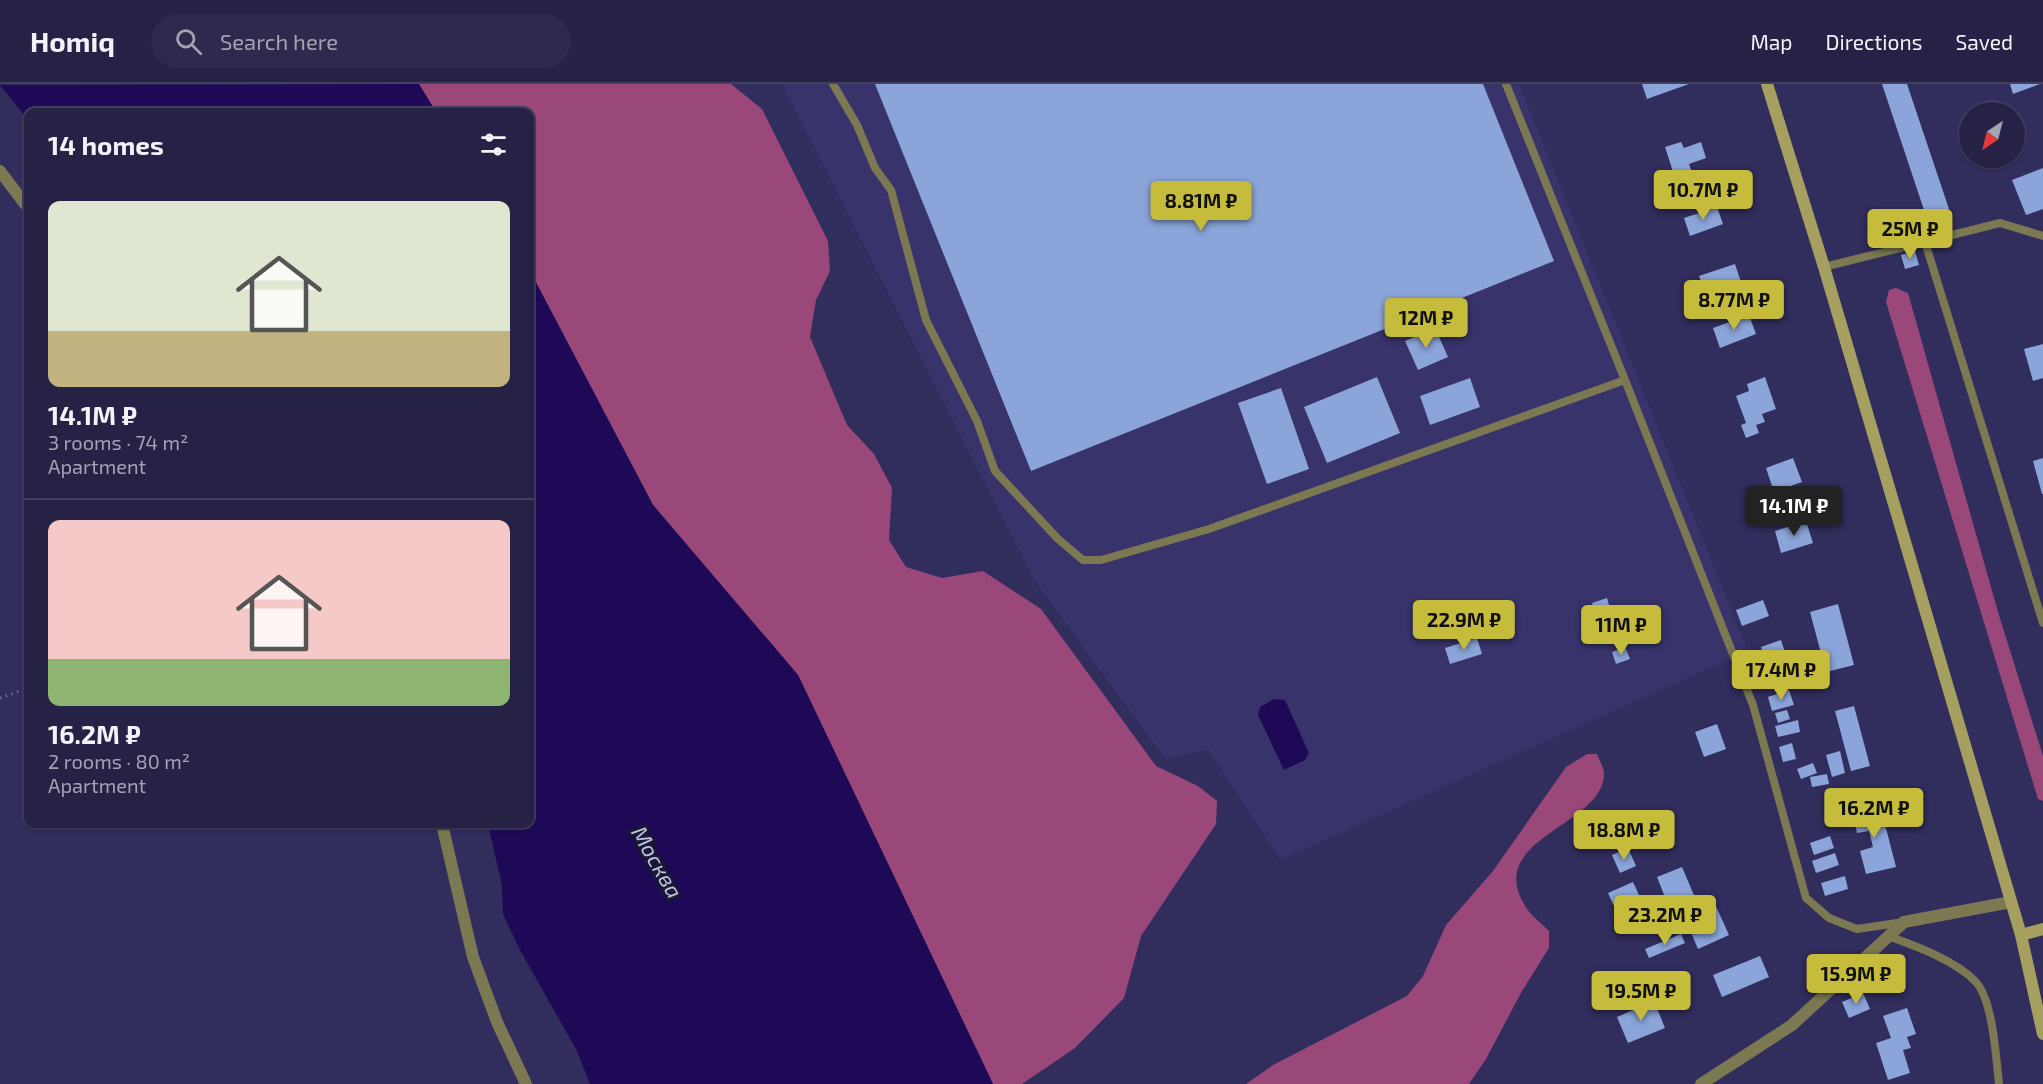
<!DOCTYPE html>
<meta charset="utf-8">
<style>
body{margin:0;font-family:"Exo 2",sans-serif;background:#2d2a4d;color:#f1f3f6;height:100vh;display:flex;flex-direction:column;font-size:22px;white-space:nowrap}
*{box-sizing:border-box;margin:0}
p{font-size:20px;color:#a3a4b3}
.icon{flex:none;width:33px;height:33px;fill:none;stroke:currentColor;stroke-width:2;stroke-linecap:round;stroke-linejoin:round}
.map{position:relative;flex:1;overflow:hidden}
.panel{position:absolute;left:24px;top:24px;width:510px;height:720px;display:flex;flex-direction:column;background:#252246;border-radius:12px;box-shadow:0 2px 4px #0004,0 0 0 2px #423f5f}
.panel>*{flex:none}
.needle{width:39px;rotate:215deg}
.controls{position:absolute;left:1959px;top:18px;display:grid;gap:12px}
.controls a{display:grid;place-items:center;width:66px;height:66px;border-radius:50%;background:#252246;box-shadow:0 2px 4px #0004,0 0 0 2px #423f5f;font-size:30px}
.price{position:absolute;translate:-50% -51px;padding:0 14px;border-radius:6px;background:#c6bc3c;color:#111;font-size:20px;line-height:39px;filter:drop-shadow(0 2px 3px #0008)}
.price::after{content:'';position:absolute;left:50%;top:36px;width:18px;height:14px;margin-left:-9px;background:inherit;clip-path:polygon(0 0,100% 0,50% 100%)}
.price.active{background:#222;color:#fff}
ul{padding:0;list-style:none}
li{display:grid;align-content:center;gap:12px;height:318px;padding:0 24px}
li+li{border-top:2px solid #423f5f}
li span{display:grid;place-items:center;height:186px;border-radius:12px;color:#555}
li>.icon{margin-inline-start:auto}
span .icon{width:108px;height:108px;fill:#fffc;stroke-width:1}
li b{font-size:26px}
h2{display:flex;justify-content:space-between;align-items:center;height:72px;padding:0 24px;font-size:26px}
header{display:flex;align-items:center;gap:36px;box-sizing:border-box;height:84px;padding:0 30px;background:#252246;border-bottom:2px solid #423f5f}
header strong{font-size:28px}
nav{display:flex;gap:33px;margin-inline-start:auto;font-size:21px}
.search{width:420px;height:54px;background:#2d2a4d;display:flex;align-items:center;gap:15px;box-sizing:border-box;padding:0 21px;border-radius:33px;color:#a3a4b3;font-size:22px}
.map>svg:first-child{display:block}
</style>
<header>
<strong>Homiq</strong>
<div class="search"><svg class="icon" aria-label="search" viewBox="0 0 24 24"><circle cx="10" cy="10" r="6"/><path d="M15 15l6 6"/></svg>Search here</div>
<nav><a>Map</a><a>Directions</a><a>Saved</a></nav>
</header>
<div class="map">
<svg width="2043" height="1000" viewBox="0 0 2043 1000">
<rect width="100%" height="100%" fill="#312d5d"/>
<path fill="#38336a" d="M 782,0 L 1519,0 L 1748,567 L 1280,776 L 1209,666 L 1165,675 L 1034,496 Z"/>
<path fill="#9a487a" d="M 419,0 L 731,0 L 762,25 L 828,157 L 830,187 L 816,216 L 810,253 L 847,341 L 874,370 L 892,404 L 889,456 L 906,483 L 942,494 L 983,487 L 1041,525 L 1156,682 L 1198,702 L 1217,717 L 1216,740 L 1141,852 L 1124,914 L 1075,964 L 1022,1000 L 993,1000 L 798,591 L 653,421 L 530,187 L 530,28 L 436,28 Z
M 1896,204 L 1908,209 L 1998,528 L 2043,672 L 2043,717 L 2038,715 L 1886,218 L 1889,206 Z
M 1587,670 L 1597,670 C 1599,675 1603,683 1604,688 C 1606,742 1485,753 1524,820 C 1529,830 1541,839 1549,847 L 1549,864 L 1522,907 L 1486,975 L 1469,1000 L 1246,1000 L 1273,981 L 1407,912 L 1423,892 L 1446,841 L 1493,787 L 1566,683 Z"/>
<path fill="#1e0957" d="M 419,0 L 436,28 L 28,28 L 28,36 L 0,1 Z
M 530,187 L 653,421 L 798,591 L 993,1000 L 590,1000 L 577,967 L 520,866 L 503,830 L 502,801 L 488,740 L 530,740 Z
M 1274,615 L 1285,616 L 1309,669 L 1305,676 L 1284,686 L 1258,631 L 1260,623 Z"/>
<path fill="#8ba4d9" d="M 875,0 L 1483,0 L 1554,177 L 1031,387 Z
M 1642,0 L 1689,0 L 1647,15 Z
M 1882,0 L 1907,0 L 1949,125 L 1926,132 Z
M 2010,0 L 2040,0 L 2013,10 Z
M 1681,58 L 1684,64 L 1701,58 L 1706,74 L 1689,80 L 1693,91 L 1676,97 L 1665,63 Z
M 2043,84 L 2043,125 L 2026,131 L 2012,96 Z
M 1717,123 L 1723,140 L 1690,152 L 1684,134 Z
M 1915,167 L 1919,181 L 1905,185 L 1901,171 Z
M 1735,180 L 1741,198 L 1706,211 L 1699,192 Z
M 1749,231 L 1756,250 L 1720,264 L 1713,244 Z
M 1435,244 L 1448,273 L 1418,286 L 1405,257 Z
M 2043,260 L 2043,294 L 2033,297 L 2024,265 Z
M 1377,293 L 1400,349 L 1327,379 L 1304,323 Z
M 1765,293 L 1776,325 L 1762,330 L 1765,338 L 1756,341 L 1759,349 L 1746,354 L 1741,341 L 1746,339 L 1736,312 L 1749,307 L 1747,300 Z
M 1470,294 L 1480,323 L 1430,341 L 1420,312 Z
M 1281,304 L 1309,385 L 1267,400 L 1238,319 Z
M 1793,374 L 1802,398 L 1774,408 L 1766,384 Z
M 2043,374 L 2043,410 L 2042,410 L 2033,377 Z
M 1806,437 L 1813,459 L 1781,469 L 1775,447 Z
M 1607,514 L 1611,528 L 1596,533 L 1592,519 Z
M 1763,516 L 1769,532 L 1742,542 L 1736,526 Z
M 1838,520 L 1854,581 L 1826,588 L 1810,528 Z
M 1477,554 L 1482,570 L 1450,580 L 1445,564 Z
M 1781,556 L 1785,568 L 1764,574 L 1761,563 Z
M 1625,563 L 1630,575 L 1616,580 L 1612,568 Z
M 1789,606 L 1794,621 L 1772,627 L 1768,613 Z
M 1854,622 L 1870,682 L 1851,687 L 1835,627 Z
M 1787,626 L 1790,635 L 1778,639 L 1775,629 Z
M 1798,636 L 1800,648 L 1778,653 L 1775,642 Z
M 1717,640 L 1726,665 L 1704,673 L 1695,648 Z
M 1792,659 L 1796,675 L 1783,678 L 1779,663 Z
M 1840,667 L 1845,689 L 1832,693 L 1826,671 Z
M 1813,679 L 1817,689 L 1801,695 L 1797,685 Z
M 1827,690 L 1829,700 L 1812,703 L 1810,693 Z
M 1879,717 L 1896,783 L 1866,790 L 1860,767 L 1873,763 L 1869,747 L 1857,749 L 1852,727 Z
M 1830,752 L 1834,764 L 1814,771 L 1810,759 Z
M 1628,764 L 1636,782 L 1620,789 L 1612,771 Z
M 1835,769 L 1839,781 L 1816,789 L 1812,777 Z
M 1682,783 L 1696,816 L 1670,826 L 1657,793 Z
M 1845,792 L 1848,805 L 1825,812 L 1821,799 Z
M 1633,798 L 1643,820 L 1618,831 L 1608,809 Z
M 1715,820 L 1729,851 L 1698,865 L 1685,834 Z
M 1681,850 L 1685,859 L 1649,874 L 1645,865 Z
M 1760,872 L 1769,893 L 1722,913 L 1713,891 Z
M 1863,909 L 1870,925 L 1849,934 L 1842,918 Z
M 1654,917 L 1665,944 L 1628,959 L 1617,933 Z
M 1907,924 L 1916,950 L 1907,953 L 1911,964 L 1903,966 L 1910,989 L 1888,996 L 1876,959 L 1891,954 L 1883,932 Z"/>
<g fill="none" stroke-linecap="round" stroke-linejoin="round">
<path stroke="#6d6a8f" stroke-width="3" stroke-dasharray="1.5 4.5" stroke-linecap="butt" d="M 0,614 L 28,604"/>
<path stroke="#7c7952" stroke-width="8" d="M 833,0 L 857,41 L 875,84 L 891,106 L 926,236 L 977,337 L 995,387 L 1058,455 L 1083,476 L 1101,476 L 1209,445 L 1625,296 L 1753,621 L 1806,814 L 1829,834 L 1857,845 L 1904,838
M 1506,0 L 1625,296
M 1925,158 L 2043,539
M 1824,183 L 2000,139 L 2043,152
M 1888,852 C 1915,862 1955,876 1975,897 C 1993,915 1996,974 1999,1000"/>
<path stroke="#7c7952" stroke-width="12" d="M 0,87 L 28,124
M 442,740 L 473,873 L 497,938 L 526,1000
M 1701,1000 L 1792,941 L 1904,838 L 2011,818"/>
<path stroke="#a5a05f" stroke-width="12" d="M 1767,0 L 1824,183 L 2021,851 L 2043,950
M 2021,851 L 2043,845"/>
</g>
<g text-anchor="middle" stroke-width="6" stroke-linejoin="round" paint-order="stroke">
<g font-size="22" font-style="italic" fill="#bfc0ec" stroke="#1a192f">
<text transform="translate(657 778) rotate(60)" y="8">Москва</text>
</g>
</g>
</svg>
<div class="controls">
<a><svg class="needle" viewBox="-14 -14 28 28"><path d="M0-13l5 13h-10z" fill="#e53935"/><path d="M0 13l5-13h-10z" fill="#a3a4b3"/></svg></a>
</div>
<b class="price" style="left:1703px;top:137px">10.7M ₽</b>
<b class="price" style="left:1201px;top:148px">8.81M ₽</b>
<b class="price" style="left:1910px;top:176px">25M ₽</b>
<b class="price" style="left:1734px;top:247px">8.77M ₽</b>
<b class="price" style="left:1426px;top:265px">12M ₽</b>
<b class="price active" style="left:1794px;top:453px">14.1M ₽</b>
<b class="price" style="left:1464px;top:567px">22.9M ₽</b>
<b class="price" style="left:1621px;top:572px">11M ₽</b>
<b class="price" style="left:1781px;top:617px">17.4M ₽</b>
<b class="price" style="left:1874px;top:755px">16.2M ₽</b>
<b class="price" style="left:1624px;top:777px">18.8M ₽</b>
<b class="price" style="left:1665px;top:862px">23.2M ₽</b>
<b class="price" style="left:1856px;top:921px">15.9M ₽</b>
<b class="price" style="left:1641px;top:938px">19.5M ₽</b>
<section class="panel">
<h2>14 homes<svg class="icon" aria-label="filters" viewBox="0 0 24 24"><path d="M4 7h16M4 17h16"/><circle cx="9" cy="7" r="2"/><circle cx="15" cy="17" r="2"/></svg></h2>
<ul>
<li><span style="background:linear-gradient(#dfe7d0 70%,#c2b280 0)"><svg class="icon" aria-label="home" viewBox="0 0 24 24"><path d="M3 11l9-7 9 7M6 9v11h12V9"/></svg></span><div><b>14.1M ₽</b><p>3 rooms · 74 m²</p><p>Apartment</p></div></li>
<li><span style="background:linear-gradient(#f6c9c9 75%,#8fb573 0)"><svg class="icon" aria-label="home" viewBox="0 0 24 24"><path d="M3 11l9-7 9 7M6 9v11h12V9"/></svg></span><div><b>16.2M ₽</b><p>2 rooms · 80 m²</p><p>Apartment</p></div></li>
</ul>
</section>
</div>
